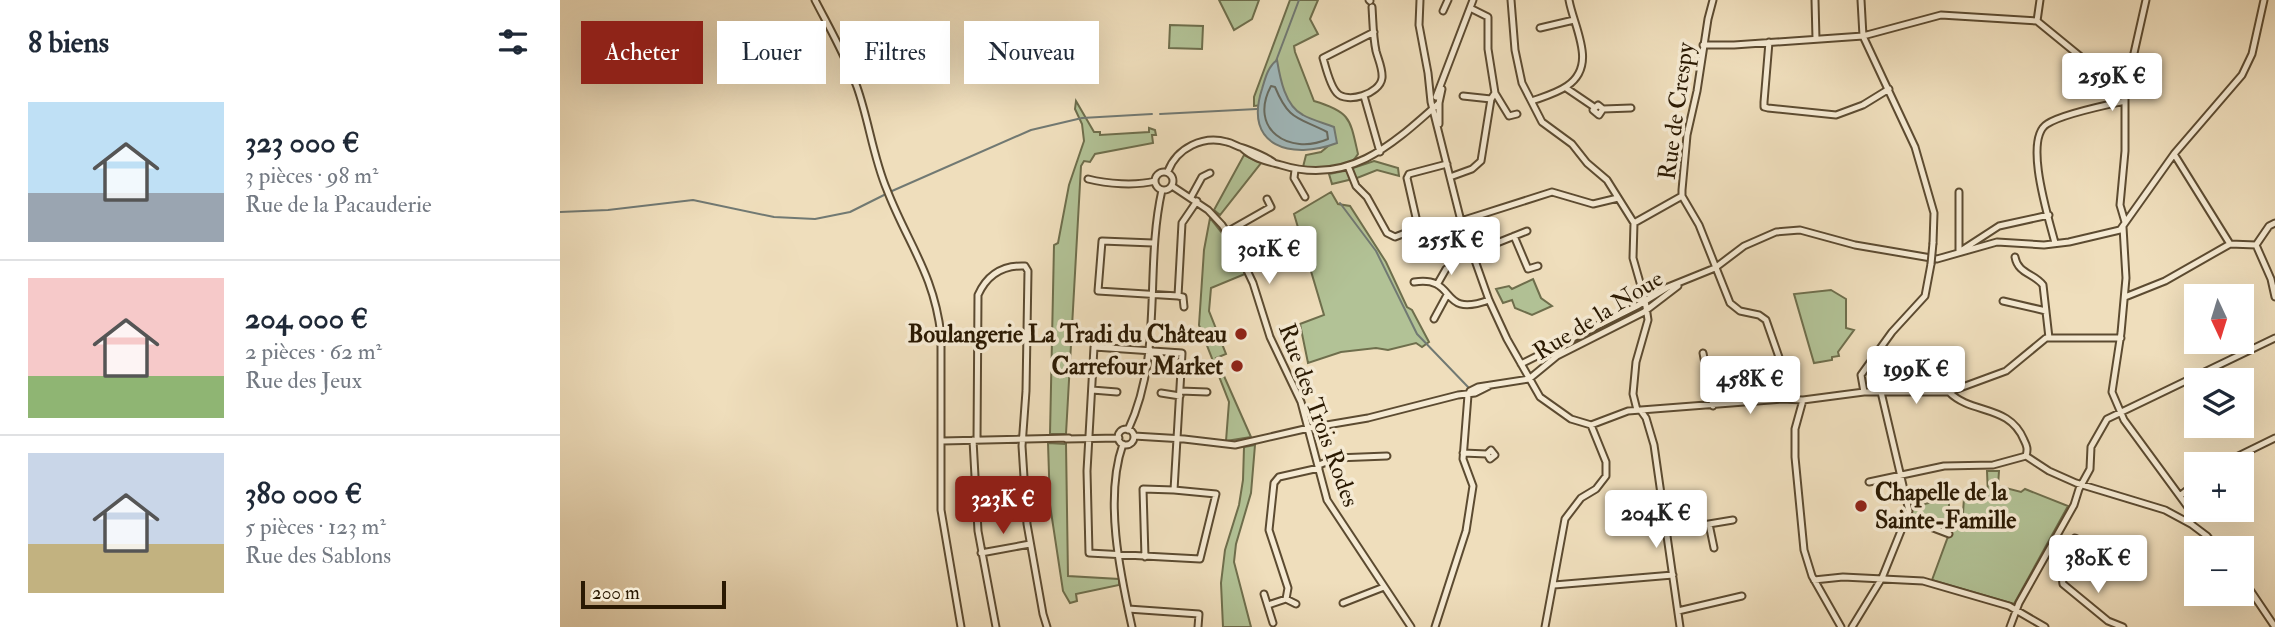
<!DOCTYPE html>
<html lang="fr">
<meta charset="utf-8">
<style>
body{margin:0;font-family:"IM FELL Double Pica",serif;background:#f2f2f3;color:#1f2937;height:100vh;display:flex;flex-direction:column;font-size:26px;white-space:nowrap}
*{box-sizing:border-box;margin:0}
p{font-size:23px;color:#747a83}
.icon{flex:none;width:38px;height:38px;fill:none;stroke:currentColor;stroke-width:2;stroke-linecap:round;stroke-linejoin:round}
.map{position:relative;flex:1;overflow:hidden}
.details{display:flex;flex-direction:column;background:#fff;width:560px}
.details>*{flex:none}
.guide{position:absolute;left:21px;top:21px;width:665px;height:63px;display:flex;gap:14px}
.needle{width:46px;rotate:176deg}
.fabs{position:absolute;left:1624px;top:284px;display:grid;gap:14px}
.fabs a{display:grid;place-items:center;width:70px;height:70px;border-radius:0px;background:#fff;box-shadow:0 7px 28px #0002;font-size:35px}
.scale{position:absolute;left:21px;bottom:18px;width:145px;box-sizing:border-box;padding-left:7px;border:4px solid #2b1a03;border-top:0;font-size:19px;line-height:24px;white-space:nowrap;color:#2b1a03;-webkit-text-stroke:5px #f5ead3;paint-order:stroke}
.price{position:absolute;translate:-50% -60px;padding:0 16px;border-radius:7px;background:#fff;color:#222;font-size:23px;line-height:46px;filter:drop-shadow(0 2px 4px #0008)}
.price::after{content:'';position:absolute;left:50%;top:42px;width:21px;height:16px;margin-left:-10px;background:inherit;clip-path:polygon(0 0,100% 0,50% 100%)}
.price.selected{background:#8f2418;color:#fff}
ul{padding:0;list-style:none}
li{display:flex;align-items:center;gap:21px;height:175px;padding:0 28px}
li+li{border-top:2px solid #e0e1e3}
li span{display:grid;place-items:center;flex:none;width:196px;height:140px;border-radius:0px;color:#555}
li>.icon{margin-inline-start:auto}
span .icon{width:84px;height:84px;fill:#fffc;stroke-width:1}
li b{font-size:30px}
h2{display:flex;justify-content:space-between;align-items:center;height:84px;padding:0 28px;font-size:30px}
.chip{padding:0 24px;border-radius:0px;background:#fff;box-shadow:0 7px 28px #0002;font-size:24px;line-height:63px}
.chip.selected{background:#8f2418;color:#fff}
main{display:flex;flex:1;min-height:0}
.map>svg:first-child{display:block}
</style>
<main>
<section class="details">
<h2>8 biens<svg class="icon" aria-label="filters" viewBox="0 0 24 24"><path d="M4 7h16M4 17h16"/><circle cx="9" cy="7" r="2"/><circle cx="15" cy="17" r="2"/></svg></h2>
<ul>
<li><span style="background:linear-gradient(#bfe0f5 65%,#9aa5b1 0)"><svg class="icon" aria-label="home" viewBox="0 0 24 24"><path d="M3 11l9-7 9 7M6 9v11h12V9"/></svg></span><div><b>323 000 €</b><p>3 pièces · 98 m²</p><p>Rue de la Pacauderie</p></div></li>
<li><span style="background:linear-gradient(#f6c9c9 70%,#8fb573 0)"><svg class="icon" aria-label="home" viewBox="0 0 24 24"><path d="M3 11l9-7 9 7M6 9v11h12V9"/></svg></span><div><b>204 000 €</b><p>2 pièces · 62 m²</p><p>Rue des Jeux</p></div></li>
<li><span style="background:linear-gradient(#c9d6e8 65%,#c2b280 0)"><svg class="icon" aria-label="home" viewBox="0 0 24 24"><path d="M3 11l9-7 9 7M6 9v11h12V9"/></svg></span><div><b>380 000 €</b><p>5 pièces · 123 m²</p><p>Rue des Sablons</p></div></li>
</ul>
</section>
<div class="map">
<svg width="1715" height="627" viewBox="0 0 1715 627">
<rect width="100%" height="100%" fill="#efdebc"/>
<filter id="stains"><feTurbulence type="fractalNoise" baseFrequency=".00286" numOctaves="4"/><feColorMatrix values="0 0 0 0 .2 0 0 0 0 .09 0 0 0 0 .02 0 0 0 .5 -.17"/></filter>
<radialGradient id="worn" r=".72"><stop offset=".6" stop-color="#630" stop-opacity="0"/><stop offset="1" stop-color="#630" stop-opacity=".3"/></radialGradient>
<path fill="#b2c296" stroke="#6e6e4c" stroke-width="2" d="M 659,0 L 699,0 L 692,19 L 674,30 Z
M 730,0 L 758,0 L 750,19 L 758,34 L 734,46 L 735,52 L 754,101 C 791,112 790,119 798,154 C 789,172 761,168 743,167 L 746,155 L 761,152 L 773,142 L 703,105 L 694,106 L 694,97 Z
M 610,25 L 643,26 L 642,49 L 609,48 Z
M 516,101 L 534,132 L 540,132 L 540,135 L 589,132 L 589,128 L 595,130 L 596,135 L 592,135 L 593,143 L 535,154 L 530,162 L 524,161 L 521,166 L 506,434 L 490,434 L 494,245 L 498,243 L 509,185 L 524,141 L 522,124 L 515,109 Z
M 684,155 L 701,163 L 660,215 L 654,210 Z
M 814,161 L 838,168 L 839,176 L 817,170 L 797,178 L 772,184 L 769,174 L 784,171 Z
M 771,192 L 778,204 L 790,206 L 826,262 L 847,307 L 852,310 L 869,342 L 862,347 L 856,343 L 828,350 L 816,348 L 781,352 L 748,363 L 740,324 L 764,315 L 734,214 Z
M 650,218 L 669,242 L 685,274 L 651,288 L 649,311 L 666,354 L 656,358 L 691,437 L 666,441 L 669,402 L 639,325 L 644,250 Z
M 973,279 L 981,298 L 992,306 L 972,315 L 955,308 L 952,300 L 943,303 L 936,289 L 949,286 L 952,289 Z
M 1271,290 L 1286,299 L 1286,328 L 1294,330 L 1278,352 L 1279,356 L 1272,357 L 1272,360 L 1254,363 L 1234,294 Z
M 488,443 L 506,444 L 508,576 L 559,579 L 559,585 L 516,594 L 517,601 L 510,603 L 503,591 L 490,505 Z
M 695,445 L 691,493 L 676,544 L 674,562 L 691,627 L 663,627 L 661,583 L 665,550 L 679,505 L 683,480 L 684,447 Z
M 1427,471 L 1439,471 L 1438,486 L 1461,492 L 1465,489 L 1508,506 L 1454,604 L 1372,580 L 1390,531 L 1350,517 L 1352,507 L 1389,498 L 1389,509 L 1403,513 L 1404,498 L 1428,496 Z"/>
<path fill="#a0b9bd" stroke="#717973" stroke-width="2" d="M 717,60 C 720,78 725,106 743,115 C 752,120 764,123 774,127 L 777,143 C 732,160 683,147 702,89 C 705,79 708,66 717,60 Z"/>
<g fill="none" stroke-linecap="round" stroke-linejoin="round">
<path stroke="#666a60" stroke-width="2" d="M 711,86 L 715,87 C 729,121 738,117 767,132 L 768,139 C 729,156 688,129 711,86 Z"/>
<path stroke="#717973" stroke-width="2" d="M 716,61 L 739,0
M 600,114 L 697,109
M 332,191 L 471,130 L 522,118 L 592,114
M 780,203 L 816,251 L 857,334 L 908,387
M 0,212 L 48,210 L 133,200 L 214,217 L 255,219 L 290,212 L 324,195"/>
<defs>
<path id="street" d="M 255,0 C 270,29 286,57 297,87 C 309,121 313,157 327,190 C 348,244 374,274 381,335 L 381,510 L 401,627
M 809,0 L 810,1
M 860,0 L 859,25 L 868,73 L 871,102 L 901,221 L 929,300 L 947,339 L 980,397 L 1011,419 L 1031,425 L 1068,411 L 1222,399 L 1243,400 L 1304,392 L 1389,392 L 1446,371 L 1486,338 L 1561,338
M 951,0 L 955,50 L 962,83 L 982,122 L 1012,144 L 1027,163 L 1047,180 L 1074,223 L 1073,258 L 1085,300 L 1088,320 L 1076,362 L 1073,394 L 1077,410
M 1153,0 L 1148,19 L 1137,91 L 1127,135 L 1122,190 L 1122,196 L 1139,225 L 1170,303 L 1180,311 L 1199,315 L 1206,320 L 1221,363 L 1228,399
M 1255,0 L 1256,39
M 1301,0 L 1303,36 L 1355,147 L 1374,213 L 1373,243
M 812,7 C 813,22 813,37 816,51 C 818,59 823,69 822,78 C 820,94 787,104 777,93 C 770,86 766,68 763,58 L 814,32
M 883,11 L 888,0
M 1477,21 L 1565,93 L 1565,151 L 1560,205 L 1565,222
M 1477,21 L 1480,0
M 980,28 L 1014,20
M 1209,42 L 1204,102 L 1204,107 L 1208,108 L 1276,115 L 1303,105 L 1329,89
M 1143,45 L 1174,45 L 1303,36 L 1381,15 L 1477,21
M 1006,88 L 1034,107
M 935,93 L 949,116 L 957,114
M 1565,93 L 1586,0
M 804,96 L 820,152
M 903,96 L 931,99
M 876,97 L 913,0
M 972,101 C 983,97 997,93 1007,86 C 1038,65 1014,28 1009,0
M 1043,109 L 1039,115 L 1033,110 L 1038,105 L 1043,109 L 1071,108
M 879,124 L 879,103 L 882,89
M 682,148 C 694,159 706,161 721,165 C 788,186 832,145 879,103
M 1614,154 L 1670,244
M 788,166 L 796,186 L 807,197 L 827,233 L 835,237 L 853,230 L 857,222 L 847,178 L 849,174 L 887,164
M 735,170 L 734,178 L 745,197
M 608,171 C 617,148 643,135 667,142 C 673,143 677,147 683,148 C 694,152 703,155 713,162
M595 181a9 9 0 1 1 18 0a9 9 0 1 1-18 0Z
M 890,177 L 912,169 L 921,161 L 931,99 L 935,93 L 928,49 L 928,17 L 910,8
M 528,179 C 547,184 576,186 595,181
M 612,186 L 648,210 L 662,225 L 675,245 L 693,283 L 710,337 L 741,402 L 767,500 L 851,627
M 1399,192 L 1399,252
M 631,197 L 642,177 L 650,173
M 901,221 L 992,192 L 1033,204 L 1058,198
M 1074,223 L 1122,196
M 1563,227 L 1566,278 L 1561,333 L 1552,392 L 1564,420 L 1630,510 L 1631,524 L 1647,536 L 1656,548
M 667,232 L 711,207 L 707,199
M 954,236 L 968,269 L 978,266
M 593,243 L 542,241 L 538,291 L 618,296 L 623,297 L 624,307
M 1495,243 C 1489,219 1463,139 1487,124 C 1502,114 1546,105 1565,101
M 1696,245 L 1711,279 L 1715,297
M 1399,252 L 1439,226 L 1489,215
M 912,253 L 967,231
M 1455,257 C 1458,274 1474,273 1483,285 L 1489,338
M 854,282 C 899,275 877,319 929,300
M 878,283 L 886,269
M 618,296 L 622,223 L 637,201
M 1565,297 L 1605,281 L 1670,244 L 1696,245 L 1709,226 L 1715,223
M 1443,301 L 1486,311
M 874,319 L 887,295
M 1143,353 L 1153,406
M 961,364 L 1077,306 L 1108,287 L 1155,268 L 1184,246 L 1216,232 L 1240,230 L 1295,245 L 1377,259 L 1437,242 L 1484,245 L 1509,242 L 1560,230 L 1614,154 L 1682,75 L 1692,54 L 1704,0
M 532,390 L 557,392
M 620,391 L 647,392
M 1304,392 L 1301,375 L 1332,332 L 1365,296 L 1371,264
M 1389,392 C 1412,415 1449,404 1464,440 C 1467,446 1468,449 1466,456
M 601,393 L 620,396
M 908,395 L 910,391 L 918,387 L 969,379 L 997,356 L 1084,312 L 1118,286
M 1243,400 L 1235,429 L 1235,457 L 1244,550 L 1252,576 L 1281,627
M 1081,411 L 1086,418 L 1094,445 L 1120,627
M558 437a8 8 0 1 1 16 0a8 8 0 1 1-16 0Z
M 568,430 C 604,353 584,270 602,190
M 574,436 L 624,439 L 675,445 L 749,428 L 808,418 L 898,395 L 915,393 L 929,386
M 506,439 L 559,438
M 413,440 L 418,531 L 436,627
M 417,440 L 418,295 C 427,275 443,265 465,266 L 468,271 L 466,391 L 462,446 L 467,524 L 483,614 L 487,627
M 382,441 L 509,438
M 563,444 C 544,498 560,573 572,627
M 903,453 L 927,454 L 931,450 L 935,455 L 930,459 L 927,454
M 1466,456 L 1489,471 L 1516,483 L 1605,510 L 1631,524
M 1662,464 L 1715,438
M 759,465 L 776,458 L 827,456
M 1309,482 L 1384,466 L 1433,465 L 1466,456
M 1621,495 L 1636,483
M 1347,518 L 1389,534
M 1149,524 L 1173,520
M 1107,532 L 1149,524 L 1154,548
M 1517,549 L 1511,542 L 1515,538 L 1519,540 C 1517,555 1500,569 1503,584 L 1548,621 L 1563,627
M 421,553 L 470,544
M 585,557 L 583,489 L 614,490 L 622,353 L 534,347 L 527,471 L 529,553 L 640,559 L 656,494 L 614,490
M 1682,578 L 1715,627
M 1254,580 L 1283,577 L 1363,581 L 1449,606 L 1485,627
M 994,585 L 1113,575
M 704,594 L 713,623
M 726,599 L 728,588 L 709,530 L 714,483 L 719,477 L 759,468
M 783,603 L 824,587
M 708,605 L 726,599 L 736,604
M 568,609 L 639,614 L 638,627
M 1118,611 L 1182,596
M 875,627 L 906,531 L 913,486 L 903,459 L 908,395
M 985,627 L 1005,519 L 1021,498 L 1036,489 L 1046,476 L 1046,462 L 1031,425
M 1292,627 L 1322,578 L 1349,511 L 1321,392
M 1450,627 L 1459,603 L 1514,505 L 1519,489 L 1530,469 L 1531,447 L 1547,419 L 1715,338"/>
</defs>
<use href="#street" stroke="#5c4b31" stroke-width="9"/>
<use href="#street" stroke="#f5ead3" stroke-width="5"/>
<defs>
<path id="street-bridge" d="M 1371,264 L 1373,243"/>
</defs>
<use href="#street-bridge" stroke="#5c4b31" stroke-width="9" stroke-linecap="butt"/>
<use href="#street-bridge" stroke="#f5ead3" stroke-width="5"/>
</g>
<g fill="#8f2418" stroke="#f5ead3" stroke-width="2.5">
<circle cx="681" cy="334" r="7"/>
<circle cx="677" cy="366" r="7"/>
<circle cx="1301" cy="506" r="7"/>
</g>
<g text-anchor="middle" stroke-width="7" stroke-linejoin="round" paint-order="stroke">
<g font-size="24" fill="#2b1a03" stroke="#f5ead3">
<text transform="translate(1116 111) rotate(-82)" y="8">Rue de Crespy</text>
<text transform="translate(1038 315) rotate(-32)" y="8">Rue de la Noue</text>
<text transform="translate(759 415) rotate(70)" y="8">Rue des Trois Rodes</text>
</g>
<g font-size="24" font-weight="bold" fill="#2b1a03" stroke="#f5ead3" text-anchor="end">
<text x="667" y="342">Boulangerie La Tradi du Château</text>
<text x="663" y="374">Carrefour Market</text>
<text x="1315" y="500" text-anchor="start">Chapelle de la<tspan x="1315" dy="28">Sainte-Famille</tspan></text>
</g>
</g>
<rect width="100%" height="100%" filter="url(#stains)"/>
<rect width="100%" height="100%" fill="url(#worn)"/>
</svg>
<div class="fabs">
<a><svg class="needle" viewBox="-14 -14 28 28"><path d="M0-13l5 13h-10z" fill="#e53935"/><path d="M0 13l5-13h-10z" fill="#747a83"/></svg></a>
<a><svg class="icon" aria-label="layers" viewBox="0 0 24 24"><path d="M12 4l9 5-9 5-9-5zM3 14l9 5 9-5"/></svg></a>
<a>+</a>
<a>−</a>
</div>
<div class="scale">200 m</div>
<b class="price" style="left:1552px;top:113px">259K €</b>
<b class="price" style="left:891px;top:277px">255K €</b>
<b class="price" style="left:709px;top:286px">301K €</b>
<b class="price" style="left:1356px;top:406px">199K €</b>
<b class="price" style="left:1190px;top:416px">458K €</b>
<b class="price selected" style="left:443px;top:536px">323K €</b>
<b class="price" style="left:1096px;top:550px">204K €</b>
<b class="price" style="left:1538px;top:595px">380K €</b>
<div class="guide">
<a class="chip selected">Acheter</a>
<a class="chip">Louer</a>
<a class="chip">Filtres</a>
<a class="chip">Nouveau</a>
</div>
</div>
</main>
